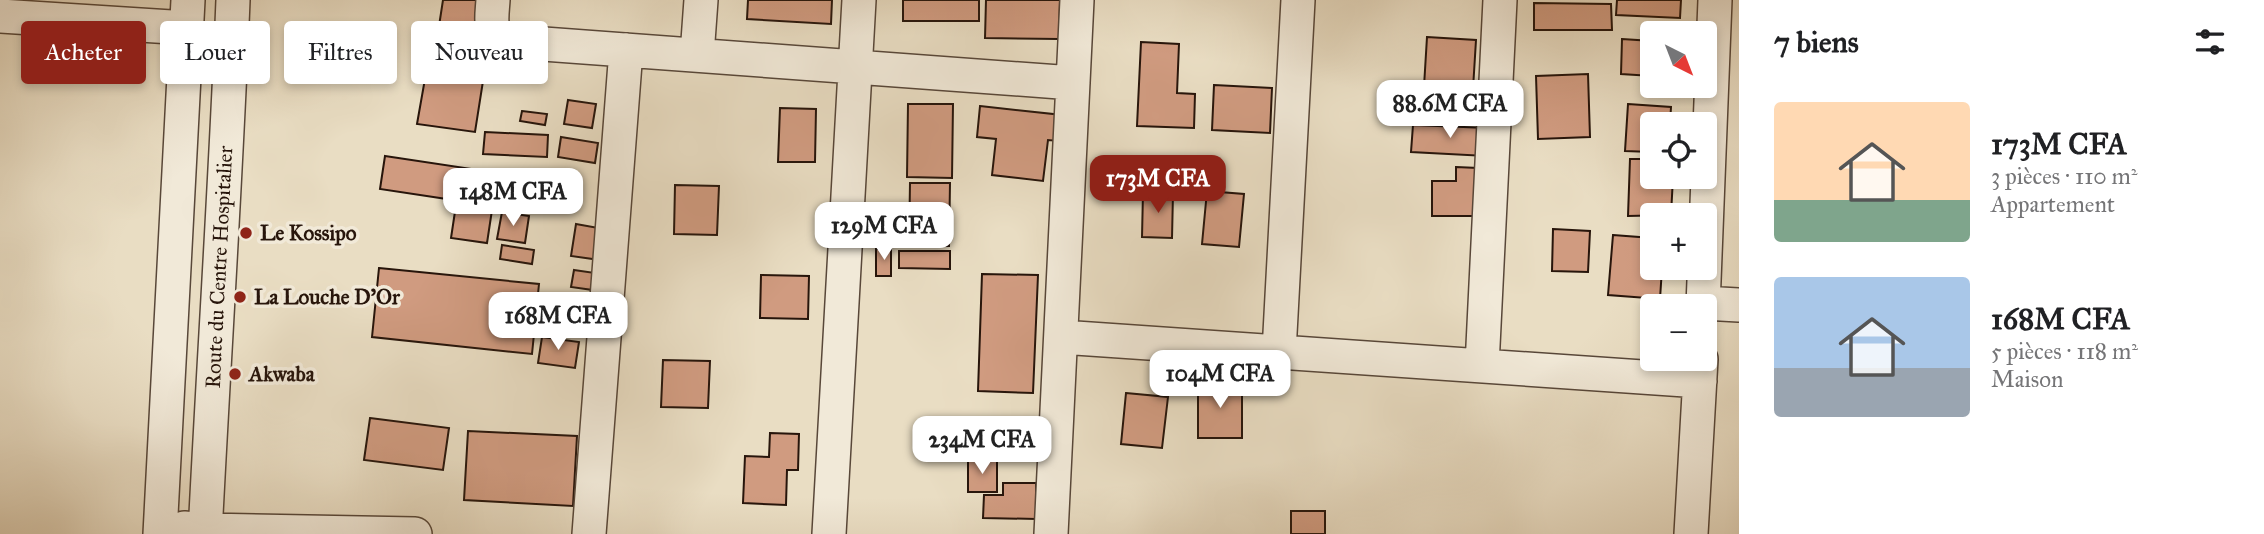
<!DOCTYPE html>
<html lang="fr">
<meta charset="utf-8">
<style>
body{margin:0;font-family:"IM FELL Great Primer",serif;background:#f6f6f6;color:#202124;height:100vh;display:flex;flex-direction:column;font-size:26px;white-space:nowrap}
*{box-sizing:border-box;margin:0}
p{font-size:23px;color:#757577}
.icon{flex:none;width:38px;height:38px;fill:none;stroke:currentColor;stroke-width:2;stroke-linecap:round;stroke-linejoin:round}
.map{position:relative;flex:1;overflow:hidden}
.drawer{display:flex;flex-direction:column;background:#fff;width:525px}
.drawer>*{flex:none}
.banner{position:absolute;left:21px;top:21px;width:665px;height:63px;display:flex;gap:14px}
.needle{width:46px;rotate:138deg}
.controls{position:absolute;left:1640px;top:21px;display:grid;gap:14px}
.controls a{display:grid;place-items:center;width:77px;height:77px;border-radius:7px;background:#fff;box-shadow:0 4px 10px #0003;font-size:35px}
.price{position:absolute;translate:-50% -60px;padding:0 16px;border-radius:14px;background:#fff;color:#222;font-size:23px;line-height:46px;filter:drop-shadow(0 2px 4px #0008)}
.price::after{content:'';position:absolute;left:50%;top:42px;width:21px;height:16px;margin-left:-10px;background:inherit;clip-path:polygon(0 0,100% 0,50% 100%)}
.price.selected{background:#8f2418;color:#fff}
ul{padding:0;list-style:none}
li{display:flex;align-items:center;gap:21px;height:175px;padding:0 35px}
li span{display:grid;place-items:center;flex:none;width:196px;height:140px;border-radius:7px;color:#555}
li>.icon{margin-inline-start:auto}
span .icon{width:84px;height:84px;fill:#fffc;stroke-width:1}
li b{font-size:30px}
h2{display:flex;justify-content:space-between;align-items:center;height:84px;padding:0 35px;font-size:30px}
.pill{padding:0 24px;border-radius:7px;background:#fff;box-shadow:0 4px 10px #0003;font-size:24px;line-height:63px}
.pill.selected{background:#8f2418;color:#fff}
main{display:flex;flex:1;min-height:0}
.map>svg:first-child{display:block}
</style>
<main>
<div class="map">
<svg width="1739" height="534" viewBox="0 0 1739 534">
<rect width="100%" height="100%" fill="#e9ddc3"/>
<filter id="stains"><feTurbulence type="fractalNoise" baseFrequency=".00286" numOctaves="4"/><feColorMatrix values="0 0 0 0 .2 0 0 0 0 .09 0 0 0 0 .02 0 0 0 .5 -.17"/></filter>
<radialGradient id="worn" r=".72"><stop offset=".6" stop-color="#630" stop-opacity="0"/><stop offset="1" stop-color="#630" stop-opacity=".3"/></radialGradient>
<path fill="#d09b80" stroke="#27150b" stroke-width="2" d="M 443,0 L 487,0 L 476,71 L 433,65 Z
M 748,0 L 832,0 L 831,24 L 747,19 Z
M 903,0 L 979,0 L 979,21 L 903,21 Z
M 986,0 L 1060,0 L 1059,39 L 985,38 Z
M 1617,0 L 1681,0 L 1680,18 L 1616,15 Z
M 1534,3 L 1611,4 L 1612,30 L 1534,30 Z
M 1427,37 L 1476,40 L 1472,105 L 1423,103 Z
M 1622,39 L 1652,41 L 1652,76 L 1621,74 Z
M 1141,42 L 1179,44 L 1177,93 L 1195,94 L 1194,128 L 1137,126 Z
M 485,64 L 501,65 L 500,74 L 484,73 Z
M 426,73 L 483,81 L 475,132 L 417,124 Z
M 1588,74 L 1590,137 L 1538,139 L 1536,76 Z
M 1214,85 L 1272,88 L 1270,133 L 1212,130 Z
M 568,100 L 596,104 L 592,128 L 564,124 Z
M 908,104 L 953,104 L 952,178 L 907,177 Z
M 1628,104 L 1671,107 L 1670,124 L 1652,124 L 1652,152 L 1625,151 Z
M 980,106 L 1062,115 L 1059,141 L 1048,140 L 1043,181 L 992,175 L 996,139 L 977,137 Z
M 780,108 L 816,109 L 815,162 L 778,162 Z
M 522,111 L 547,114 L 545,125 L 520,121 Z
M 1413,125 L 1488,128 L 1486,156 L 1411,152 Z
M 485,132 L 548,135 L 547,157 L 483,154 Z
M 561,137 L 598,143 L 595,163 L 558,157 Z
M 385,156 L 485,171 L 480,204 L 380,189 Z
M 1630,159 L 1652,159 L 1652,177 L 1673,177 L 1671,215 L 1628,216 Z
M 1456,167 L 1478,168 L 1478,216 L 1432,216 L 1432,181 L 1456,181 Z
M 910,183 L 950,183 L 949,246 L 909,246 Z
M 675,185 L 719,186 L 717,235 L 674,234 Z
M 1207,191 L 1244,194 L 1239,247 L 1202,244 Z
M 1143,192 L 1173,193 L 1172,238 L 1142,237 Z
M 456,205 L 492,210 L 487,243 L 451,238 Z
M 502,212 L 529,216 L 525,243 L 497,239 Z
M 576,224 L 604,229 L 600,260 L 571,256 Z
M 1553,229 L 1590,231 L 1588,272 L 1552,271 Z
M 1613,235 L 1652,238 L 1652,268 L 1662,268 L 1660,299 L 1608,295 Z
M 502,245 L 534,250 L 532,264 L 500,259 Z
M 876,249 L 891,249 L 891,276 L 876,276 Z
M 899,251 L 950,251 L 950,269 L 899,268 Z
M 379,268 L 539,284 L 532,354 L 372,337 Z
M 574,270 L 602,274 L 600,291 L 571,287 Z
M 982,274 L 1038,275 L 1033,393 L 978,391 Z
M 761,275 L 809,276 L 808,319 L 760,318 Z
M 572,303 L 597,306 L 593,327 L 569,323 Z
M 542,337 L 579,342 L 575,368 L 538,363 Z
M 663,360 L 710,361 L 708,408 L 661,407 Z
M 1198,383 L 1242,383 L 1242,438 L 1198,438 Z
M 1126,393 L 1168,397 L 1162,448 L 1121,444 Z
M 370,418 L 449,428 L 443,470 L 364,460 Z
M 468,431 L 577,436 L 573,506 L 464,500 Z
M 770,433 L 799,434 L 798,470 L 787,470 L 786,505 L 743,503 L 745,456 L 769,457 Z
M 968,460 L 997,461 L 997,492 L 968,492 Z
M 1003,483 L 1036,483 L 1036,519 L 983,518 L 984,495 L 1003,495 Z
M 1291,511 L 1325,511 L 1325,534 L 1291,534 Z"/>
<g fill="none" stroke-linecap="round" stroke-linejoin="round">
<defs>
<path id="minor" d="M 493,0 C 492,17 488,32 503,41 L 1073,83
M 0,16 L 187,28
M 697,55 L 701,0
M 1703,303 L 1739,305
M 1703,306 L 1715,0
M 1061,337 L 1700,381
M 1279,352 L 1298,0
M 1482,366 L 1500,0
M 184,528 L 205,530 L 415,534
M 160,534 L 188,0
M 205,534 C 214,356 226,178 233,0
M 589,534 L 626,50
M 829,534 L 859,0
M 1051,534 L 1077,0
M 1691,534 L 1701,359"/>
</defs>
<use href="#minor" stroke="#584739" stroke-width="36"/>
<use href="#minor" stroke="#f1e9d8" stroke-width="33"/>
</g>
<g fill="#8f2418" stroke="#f1e9d8" stroke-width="2.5">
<circle cx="246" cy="233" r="7"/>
<circle cx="240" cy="297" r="7"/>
<circle cx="235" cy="374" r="7"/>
</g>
<g text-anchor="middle" stroke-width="7" stroke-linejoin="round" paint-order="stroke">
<g font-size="21" font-weight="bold" fill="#27150b" stroke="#f1e9d8" text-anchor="start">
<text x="260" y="240">Le Kossipo</text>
<text x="254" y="304">La Louche D'Or</text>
<text x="249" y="381">Akwaba</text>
</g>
<g font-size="21" fill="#27150b" stroke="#f1e9d8">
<text transform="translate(219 267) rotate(-87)" y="7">Route du Centre Hospitalier</text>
</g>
</g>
<rect width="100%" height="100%" filter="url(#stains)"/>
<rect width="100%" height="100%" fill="url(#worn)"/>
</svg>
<div class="controls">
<a><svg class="needle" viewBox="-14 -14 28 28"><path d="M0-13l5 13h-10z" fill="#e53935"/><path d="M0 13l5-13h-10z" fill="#757577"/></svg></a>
<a><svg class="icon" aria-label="locate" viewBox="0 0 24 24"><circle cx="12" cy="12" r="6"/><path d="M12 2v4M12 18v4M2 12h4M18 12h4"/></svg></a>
<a>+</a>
<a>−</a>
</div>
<b class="price" style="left:1450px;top:140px">88.6M CFA</b>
<b class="price selected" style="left:1158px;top:215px">173M CFA</b>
<b class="price" style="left:513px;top:228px">148M CFA</b>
<b class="price" style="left:884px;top:262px">129M CFA</b>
<b class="price" style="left:558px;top:352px">168M CFA</b>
<b class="price" style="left:1220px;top:410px">104M CFA</b>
<b class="price" style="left:982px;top:476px">234M CFA</b>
<div class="banner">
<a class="pill selected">Acheter</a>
<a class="pill">Louer</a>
<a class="pill">Filtres</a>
<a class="pill">Nouveau</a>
</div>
</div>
<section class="drawer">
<h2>7 biens<svg class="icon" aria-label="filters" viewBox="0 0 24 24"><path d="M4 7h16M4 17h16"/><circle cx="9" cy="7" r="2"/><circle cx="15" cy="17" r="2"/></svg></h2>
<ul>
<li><span style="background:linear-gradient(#ffd9b3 70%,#7fa58c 0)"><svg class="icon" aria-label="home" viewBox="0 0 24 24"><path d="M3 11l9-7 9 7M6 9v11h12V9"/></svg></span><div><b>173M CFA</b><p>3 pièces · 110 m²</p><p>Appartement</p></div></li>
<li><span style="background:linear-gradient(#a9c7e8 65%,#9aa5b1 0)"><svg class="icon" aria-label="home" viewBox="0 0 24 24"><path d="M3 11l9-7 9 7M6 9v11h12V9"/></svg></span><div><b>168M CFA</b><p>5 pièces · 118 m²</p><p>Maison</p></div></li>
</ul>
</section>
</main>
